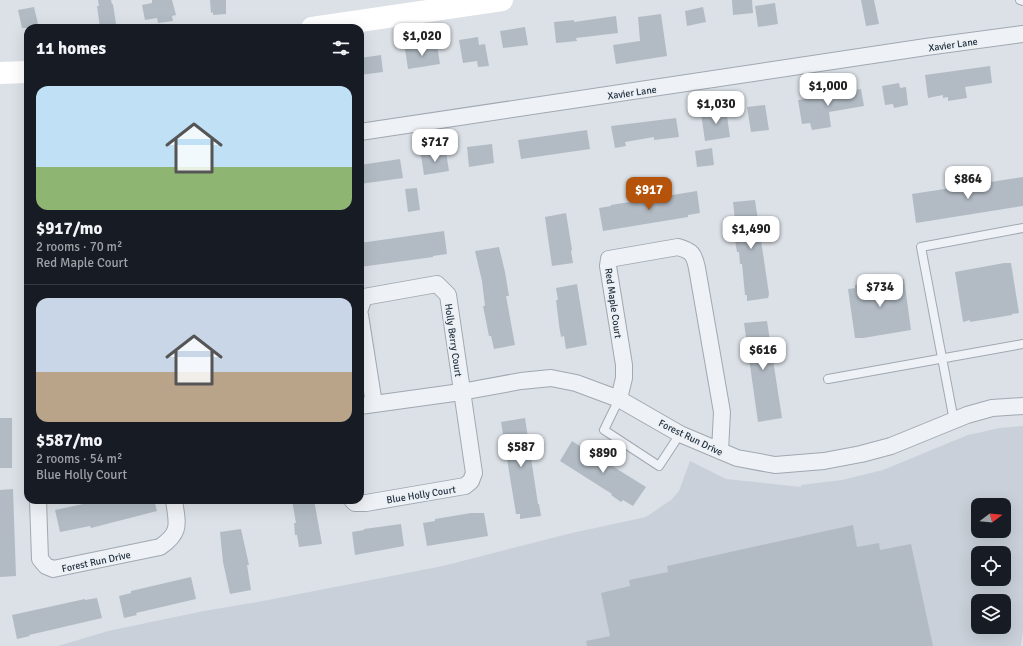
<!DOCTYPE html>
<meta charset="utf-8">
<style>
body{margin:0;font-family:Signika,sans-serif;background:#20242c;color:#f1f3f6;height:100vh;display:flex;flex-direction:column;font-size:15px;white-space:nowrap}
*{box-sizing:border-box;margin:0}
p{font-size:13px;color:#9ea1a6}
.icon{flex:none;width:22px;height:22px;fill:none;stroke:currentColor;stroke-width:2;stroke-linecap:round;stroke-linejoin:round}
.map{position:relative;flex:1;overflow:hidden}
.sheet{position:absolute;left:24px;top:24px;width:340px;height:480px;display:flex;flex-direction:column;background:#171b24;border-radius:12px;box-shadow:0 4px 16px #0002}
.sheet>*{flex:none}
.needle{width:26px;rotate:74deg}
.tools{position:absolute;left:971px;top:498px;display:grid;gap:8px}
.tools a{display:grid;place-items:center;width:40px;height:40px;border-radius:8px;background:#171b24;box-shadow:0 4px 16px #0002;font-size:20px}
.price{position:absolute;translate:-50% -34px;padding:0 9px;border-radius:8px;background:#fff;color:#222;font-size:13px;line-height:26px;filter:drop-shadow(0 1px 2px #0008)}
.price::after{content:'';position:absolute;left:50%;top:24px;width:12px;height:9px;margin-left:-6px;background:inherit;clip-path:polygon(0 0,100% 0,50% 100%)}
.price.active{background:#b45309;color:#fff}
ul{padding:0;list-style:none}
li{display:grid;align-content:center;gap:8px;height:212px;padding:0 12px}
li+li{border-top:1px solid #363941}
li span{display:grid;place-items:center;height:124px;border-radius:12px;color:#555}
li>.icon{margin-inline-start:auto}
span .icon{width:72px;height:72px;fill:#fffc;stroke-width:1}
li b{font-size:17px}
h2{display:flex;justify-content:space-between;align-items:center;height:48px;padding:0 12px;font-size:17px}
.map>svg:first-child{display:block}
</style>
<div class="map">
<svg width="1023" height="646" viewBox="0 0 1023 646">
<rect width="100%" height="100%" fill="#dbe1e7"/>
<path fill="#c9d0d9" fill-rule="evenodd" d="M 1023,426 L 1023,631 L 1021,646 L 58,646 L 108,631 L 204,611 L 263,601 L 443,566 L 572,533 L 646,517 L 671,500 L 679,491 L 690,461 L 726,479 L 801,487 L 801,485 L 842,480 L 883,470 L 968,435 L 1000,428 ZM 978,505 L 1004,505 L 1004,531 L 978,531 ZM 978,553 L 1004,553 L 1004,579 L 978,579 ZM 978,601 L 1004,601 L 1004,627 L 978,627 Z"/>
<path fill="#b2bbc4" d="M 98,0 L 111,0 L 112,4 L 113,4 L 116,24 L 114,24 L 115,28 L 100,28 L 97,6 L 99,6 Z
M 152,0 L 172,0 L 176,15 L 172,16 L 173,21 L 158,23 L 157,18 L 145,20 L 142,5 L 152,3 Z
M 210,0 L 226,0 L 226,14 L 213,15 L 213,12 L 211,13 Z
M 732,0 L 752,0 L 753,13 L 733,15 Z
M 861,0 L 874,0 L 879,24 L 866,26 Z
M 775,3 L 778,24 L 758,27 L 755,6 Z
M 34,7 L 39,28 L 22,28 L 18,10 Z
M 703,7 L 706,22 L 687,26 L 685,11 Z
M 661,14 L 667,56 L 616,64 L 613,45 L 640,41 L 638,17 Z
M 616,16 L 618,33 L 576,38 L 577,41 L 556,43 L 554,22 L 574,20 L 574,22 Z
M 525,27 L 528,45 L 503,48 L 500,31 Z
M 478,37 L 479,45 L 485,44 L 489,66 L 478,67 L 477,61 L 463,63 L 459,40 Z
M 437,45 L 440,64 L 408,69 L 405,49 Z
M 381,55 L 383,72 L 360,75 L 360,58 Z
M 990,66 L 992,83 L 965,87 L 967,98 L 948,101 L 948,97 L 943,98 L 943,95 L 928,98 L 925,75 Z
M 899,83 L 900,88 L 906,87 L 908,105 L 894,108 L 893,104 L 885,105 L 882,86 Z
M 861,89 L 864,106 L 829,112 L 831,127 L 812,130 L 810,123 L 802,124 L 798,100 Z
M 765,105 L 769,130 L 751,132 L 747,107 Z
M 726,109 L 730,137 L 705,141 L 701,113 Z
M 676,118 L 679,137 L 654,140 L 654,137 L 625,142 L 626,146 L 615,148 L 611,126 Z
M 587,130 L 590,149 L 521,159 L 518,140 Z
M 492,144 L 494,163 L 469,167 L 467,147 Z
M 712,148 L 714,165 L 697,167 L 695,151 Z
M 446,152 L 449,171 L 424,175 L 421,155 Z
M 400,159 L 403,178 L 360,184 L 360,165 Z
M 1023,177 L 1023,206 L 916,223 L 912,194 Z
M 417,188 L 420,210 L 408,212 L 405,189 Z
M 697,191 L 700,213 L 688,215 L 688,217 L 603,231 L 599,208 L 611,206 L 611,205 Z
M 755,200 L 769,294 L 768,298 L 747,301 L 747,295 L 745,295 L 742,264 L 740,264 L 739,252 L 737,252 L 735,240 L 736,229 L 733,202 Z
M 566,213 L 572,250 L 571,251 L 573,263 L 552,266 L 545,217 Z
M 444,231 L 447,254 L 433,256 L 433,257 L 360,267 L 360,243 Z
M 499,247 L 505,272 L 509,296 L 506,296 L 515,345 L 494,349 L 491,336 L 489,336 L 483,306 L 485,306 L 482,281 L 475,251 Z
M 1004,263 L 1011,263 L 1019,313 L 1012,314 L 1012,315 L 970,322 L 970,320 L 963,322 L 955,272 Z
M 896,279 L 904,279 L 911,330 L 863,338 L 855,338 L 848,289 L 855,288 L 855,285 Z
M 577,284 L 587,345 L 566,349 L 564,336 L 561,337 L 559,325 L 556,300 L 558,300 L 556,288 Z
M 767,321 L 782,418 L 758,422 L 744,323 Z
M 0,418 L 12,418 L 12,468 L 0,468 Z
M 525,418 L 538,504 L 539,504 L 541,516 L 520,519 L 520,514 L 516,514 L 501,422 Z
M 572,441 L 646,487 L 633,506 L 623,500 L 621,502 L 611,495 L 612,494 L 560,461 Z
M 13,489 L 16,576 L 0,577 L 0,490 Z
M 102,500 L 154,500 L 157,511 L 91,528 L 90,526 L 60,532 L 55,510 Z
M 292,500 L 314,500 L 322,544 L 299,547 L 297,535 L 295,535 L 294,523 L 296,523 Z
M 471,513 L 484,513 L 488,536 L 427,546 L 423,523 L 435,521 L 435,519 Z
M 401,524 L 404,546 L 355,555 L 352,532 L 364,530 L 364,529 Z
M 853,525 L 857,547 L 879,543 L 880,550 L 911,544 L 933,646 L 587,646 L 586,641 L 610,636 L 601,593 L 630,586 L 629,580 L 668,572 L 667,566 Z
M 241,529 L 249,565 L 247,565 L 251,590 L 230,594 L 223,562 L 220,532 Z
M 191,577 L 196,599 L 136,613 L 137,615 L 124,618 L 119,596 L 131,593 L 131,591 Z
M 97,598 L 102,618 L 29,635 L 30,636 L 17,639 L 12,615 L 85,599 L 85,600 Z"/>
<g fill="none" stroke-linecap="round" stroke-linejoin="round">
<defs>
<path id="lane" d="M 1020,0 L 1023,1
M 828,379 L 1023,344
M 619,399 L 604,430 L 659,466 L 680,434
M 954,421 L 921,247 L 1023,228"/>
<path id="street" d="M 360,132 L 926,47 L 1023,34
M 360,315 L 374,404
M 619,399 L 624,378 L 624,365 L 608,266 L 609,259 L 678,247 C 692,251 694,254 697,268 L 722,412 L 720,451
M 360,406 L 461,392 L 521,381 L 551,378 L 576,383 L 619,399 L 680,434 L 737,458 L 775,465 L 824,461 L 861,454 L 891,446 L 967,415 L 992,408 L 1023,406
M 38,500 L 40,559 L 46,566 L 53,569 L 160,547 C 182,532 177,523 174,500
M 352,500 L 355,503 L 366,503 L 465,486 L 471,481 L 474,473 L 448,295 L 437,284 L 364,297 L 360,309"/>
</defs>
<use href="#lane" stroke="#a0a8b1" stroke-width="10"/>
<use href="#street" stroke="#a0a8b1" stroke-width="18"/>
<use href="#lane" stroke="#eef1f5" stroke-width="8"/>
<use href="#street" stroke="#eef1f5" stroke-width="16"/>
<path stroke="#fff" stroke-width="22" d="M 312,28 L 502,0
M 0,73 L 28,72"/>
</g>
<g text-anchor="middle" stroke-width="3" stroke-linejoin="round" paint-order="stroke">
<g font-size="10" fill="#24303e" stroke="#ebf0f5">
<text transform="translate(953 44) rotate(-8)" y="4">Xavier Lane</text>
<text transform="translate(632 92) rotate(-8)" y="4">Xavier Lane</text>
<text transform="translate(614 303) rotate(82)" y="4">Red Maple Court</text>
<text transform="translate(454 340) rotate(82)" y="4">Holly Berry Court</text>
<text transform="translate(691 437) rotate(26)" y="4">Forest Run Drive</text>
<text transform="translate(421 494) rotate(-9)" y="4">Blue Holly Court</text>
<text transform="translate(96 561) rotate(-12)" y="4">Forest Run Drive</text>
</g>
</g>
</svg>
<div class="tools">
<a><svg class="needle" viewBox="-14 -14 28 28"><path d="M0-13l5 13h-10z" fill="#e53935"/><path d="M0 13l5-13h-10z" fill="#9ea1a6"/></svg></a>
<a><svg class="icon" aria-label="locate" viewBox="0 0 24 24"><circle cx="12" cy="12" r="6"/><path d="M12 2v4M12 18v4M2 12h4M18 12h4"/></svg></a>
<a><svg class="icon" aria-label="layers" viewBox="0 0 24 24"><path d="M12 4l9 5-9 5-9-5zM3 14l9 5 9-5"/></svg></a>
</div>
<b class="price" style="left:422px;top:57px">$1,020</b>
<b class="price" style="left:828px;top:107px">$1,000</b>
<b class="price" style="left:716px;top:125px">$1,030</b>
<b class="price" style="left:435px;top:163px">$717</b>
<b class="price" style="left:968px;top:200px">$864</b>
<b class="price active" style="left:649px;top:211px">$917</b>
<b class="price" style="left:751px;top:250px">$1,490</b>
<b class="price" style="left:880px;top:308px">$734</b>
<b class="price" style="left:763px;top:371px">$616</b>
<b class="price" style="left:521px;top:468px">$587</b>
<b class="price" style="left:603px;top:474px">$890</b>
<section class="sheet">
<h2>11 homes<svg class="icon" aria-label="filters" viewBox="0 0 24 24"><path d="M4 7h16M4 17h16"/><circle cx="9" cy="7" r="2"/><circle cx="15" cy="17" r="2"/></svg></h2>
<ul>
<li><span style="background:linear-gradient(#bfe0f5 65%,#8fb573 0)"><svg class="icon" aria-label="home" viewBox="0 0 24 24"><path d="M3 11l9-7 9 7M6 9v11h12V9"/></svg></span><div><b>$917/mo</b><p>2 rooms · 70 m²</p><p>Red Maple Court</p></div></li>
<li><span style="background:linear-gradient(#c9d6e8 60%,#b9a48a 0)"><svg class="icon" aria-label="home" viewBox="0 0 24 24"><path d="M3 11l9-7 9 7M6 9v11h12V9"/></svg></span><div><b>$587/mo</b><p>2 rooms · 54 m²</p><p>Blue Holly Court</p></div></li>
</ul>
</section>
</div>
